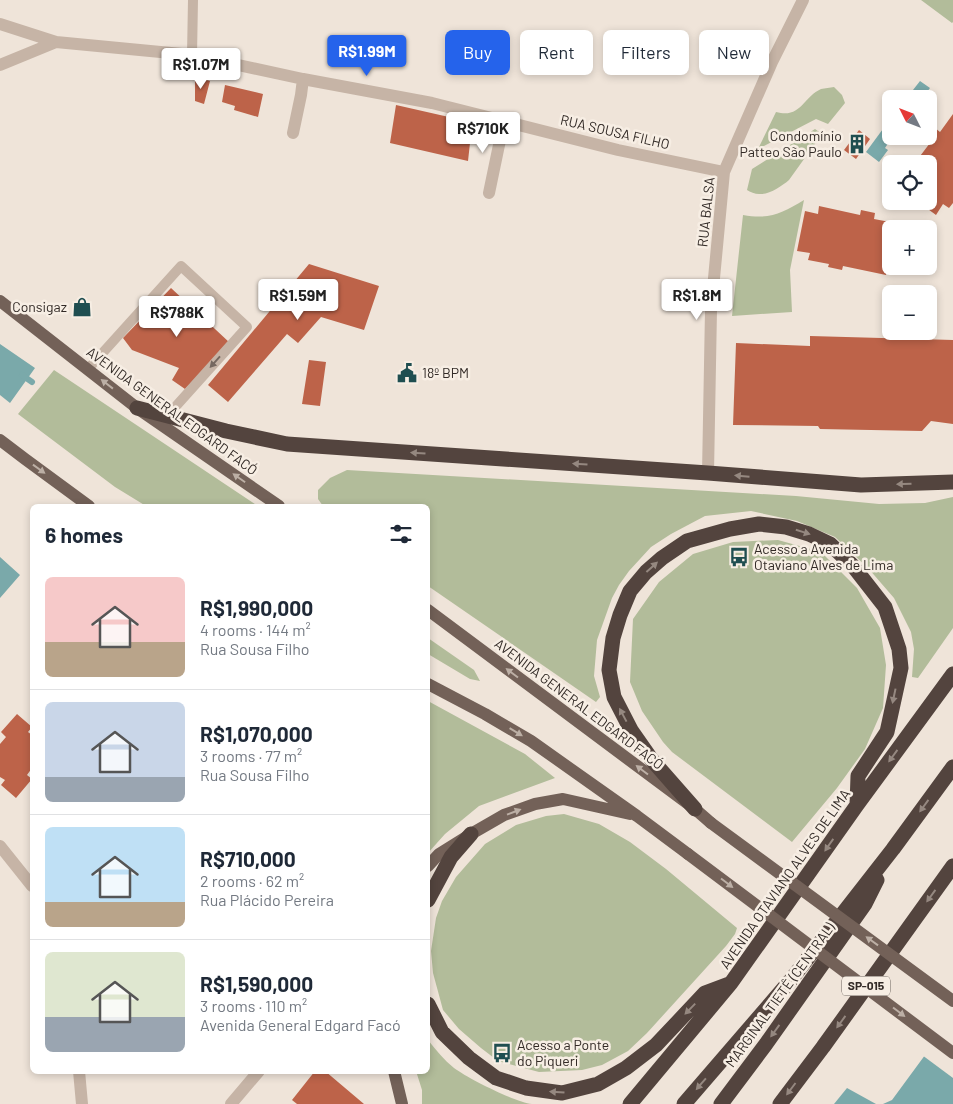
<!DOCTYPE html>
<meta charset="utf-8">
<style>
body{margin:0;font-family:Barlow,sans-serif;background:#f2f2f3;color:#1f2937;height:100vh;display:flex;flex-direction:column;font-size:19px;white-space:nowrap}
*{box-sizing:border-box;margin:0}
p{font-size:16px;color:#747a83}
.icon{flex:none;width:28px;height:28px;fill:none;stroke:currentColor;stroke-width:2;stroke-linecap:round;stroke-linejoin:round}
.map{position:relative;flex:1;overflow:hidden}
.sheet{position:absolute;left:30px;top:504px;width:400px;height:570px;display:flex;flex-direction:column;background:#fff;border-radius:8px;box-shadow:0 2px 8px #0003}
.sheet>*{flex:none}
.top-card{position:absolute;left:445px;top:30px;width:432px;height:45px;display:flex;gap:10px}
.needle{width:32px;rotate:312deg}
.fabs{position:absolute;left:882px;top:90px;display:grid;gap:10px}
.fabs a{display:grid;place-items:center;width:55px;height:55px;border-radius:8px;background:#fff;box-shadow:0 2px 8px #0003;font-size:25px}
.price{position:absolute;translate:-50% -42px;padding:0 11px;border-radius:5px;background:#fff;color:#222;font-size:16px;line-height:32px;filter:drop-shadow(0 1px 2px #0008)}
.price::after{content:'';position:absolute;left:50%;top:30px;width:15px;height:11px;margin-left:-8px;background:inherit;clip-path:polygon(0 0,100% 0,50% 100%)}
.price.current{background:#2563eb;color:#fff}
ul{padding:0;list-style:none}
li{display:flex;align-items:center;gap:15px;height:125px;padding:0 15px}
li+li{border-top:1px solid #e0e1e3}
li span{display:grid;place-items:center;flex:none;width:140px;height:100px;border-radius:8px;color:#555}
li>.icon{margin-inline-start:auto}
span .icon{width:60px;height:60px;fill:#fffc;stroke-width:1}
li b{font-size:21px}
h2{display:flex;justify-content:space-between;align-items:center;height:60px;padding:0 15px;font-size:21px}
.tag{padding:0 18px;border-radius:8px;background:#fff;box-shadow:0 2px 8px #0003;font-size:18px;line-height:45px}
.tag.current{background:#2563eb;color:#fff}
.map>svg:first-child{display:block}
</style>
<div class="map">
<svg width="953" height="1104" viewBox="0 0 953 1104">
<rect width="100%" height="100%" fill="#efe4d9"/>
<path fill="#b2bc9a" d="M 921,0 L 953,0 L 953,22 L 952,23 Z
M 834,87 L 842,95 L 845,103 L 828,124 L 816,119 L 758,149 L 776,112 C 801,119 803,97 821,89 C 825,88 830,88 834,87 Z
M 815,129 L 822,134 L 789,180 C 782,186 769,195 759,194 C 755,194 750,192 747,190 L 752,169 Z
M 804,200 L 790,270 L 792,312 L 732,316 L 743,215 C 770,220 782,213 804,200 Z
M 54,370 L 258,506 L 146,506 L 115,487 L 18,414 Z
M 347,470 L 796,496 L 879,504 L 925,503 L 953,497 L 953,628 L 918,678 L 912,677 L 914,649 L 911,632 L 894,598 L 868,568 L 835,537 L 797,521 L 751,511 L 705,516 L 671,534 L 651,547 L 629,571 L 619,585 L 612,598 L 597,640 L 594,676 L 600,697 L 596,702 L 428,586 L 428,506 L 323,506 L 318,499 L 318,490 L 330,478 Z
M 778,540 L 821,552 L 857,588 L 880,628 L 886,665 L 883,708 L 865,749 L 837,788 L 792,842 L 672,752 L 663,742 L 642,711 L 630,682 L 633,619 L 659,582 L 693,554 L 733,542 Z
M 428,638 L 474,670 L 480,681 L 470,679 L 428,654 Z
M 428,701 L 525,754 L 555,778 L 479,806 L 445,834 L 428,853 Z
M 564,814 L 599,824 L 630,842 L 666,869 L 737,928 L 735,934 L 726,946 L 647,1033 L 628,1051 L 602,1065 L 582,1070 L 539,1072 L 498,1061 L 481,1048 L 459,1029 L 443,1010 L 433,973 L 431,951 L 436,918 L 442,901 L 456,877 L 485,844 L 516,825 L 546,816 Z
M 428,1040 C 436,1050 444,1060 454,1068 C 469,1079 515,1102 532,1104 L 422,1104 L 422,1090 L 416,1071 L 428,1071 Z"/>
<path fill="#7aa9aa" d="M 920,81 L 930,88 L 922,99 L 906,99 Z
M 891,118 L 891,136 L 893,136 L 885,148 L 888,150 L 879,162 L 866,152 Z
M 0,344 L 35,368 L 10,403 L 0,395 Z
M 0,557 L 20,575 L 0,598 Z
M 953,1017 L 953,1104 L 883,1104 L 892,1100 Z
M 847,1088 L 876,1104 L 834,1104 Z"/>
<path fill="#efe4d9" d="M 953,1015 L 953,1078 L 922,1055 L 951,1016 Z"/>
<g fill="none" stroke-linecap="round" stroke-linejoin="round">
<path stroke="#7aa9aa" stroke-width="6" d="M 22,375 L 32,382"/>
</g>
<path fill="#bd6349" d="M 195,77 L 210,81 L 204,104 L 195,101 Z
M 225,85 L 263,94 L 258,117 L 234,110 L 235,106 L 222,102 Z
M 396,105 L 462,120 L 469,128 L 471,134 L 468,161 L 390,143 Z
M 953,114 L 953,203 L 949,208 L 943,204 L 936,215 L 917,201 L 929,201 L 929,164 L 914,164 L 930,143 L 927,140 L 935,128 L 940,132 Z
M 859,130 L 870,139 L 856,159 L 844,150 Z
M 819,206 L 860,215 L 861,210 L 875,213 L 874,219 L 895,223 L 894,229 L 891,229 L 891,266 L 903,266 L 902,272 L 887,268 L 886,275 L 843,266 L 842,270 L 828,267 L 829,264 L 808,260 L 810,253 L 797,251 L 805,211 L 818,214 Z
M 309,264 L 379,286 L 364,330 L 321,317 L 298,343 L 287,334 L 228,402 L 208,385 Z
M 171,288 L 230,343 L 185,389 L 172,380 L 179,368 L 132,350 L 123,338 Z
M 810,336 L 953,340 L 953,424 L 931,421 L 922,431 L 820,429 L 818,426 L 733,425 L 736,343 L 810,346 Z
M 309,360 L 326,362 L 320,406 L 302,404 Z
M 17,714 L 32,727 L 28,732 L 32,735 L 32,768 L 27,775 L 32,779 L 16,798 L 1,785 L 5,780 L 0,777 L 0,744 L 6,737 L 1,732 Z
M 315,1071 L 325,1071 L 364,1104 L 297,1104 L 292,1100 Z"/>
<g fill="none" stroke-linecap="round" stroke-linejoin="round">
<path stroke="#c6b4a6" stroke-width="10" d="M 192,55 L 193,0
M 88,369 L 181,266 L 247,327 L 168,415"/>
<path stroke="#c6b4a6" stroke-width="12" d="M 0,24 L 56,42 L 192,55 L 303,79 L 432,103 L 618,150 L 724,172
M 0,65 L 56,42
M 293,133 L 301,95 L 303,79
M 489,193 L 504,121
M 708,473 L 711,310 L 724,172 L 772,62 L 803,0
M 0,846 L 32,886
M 79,1071 L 82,1104
M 231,1104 L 259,1071"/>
<path stroke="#736158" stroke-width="12" d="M 0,301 L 137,408 L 279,506
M 0,440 L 25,459 L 89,506
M 428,610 L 695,809 L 711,823
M 428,684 L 485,714 L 531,741 L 637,816 L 688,854
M 428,866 L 439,854 L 471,834 L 504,815 L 535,804 L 563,799 L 630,814
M 394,1071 L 402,1104"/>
<path stroke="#53443e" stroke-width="15" d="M 137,408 L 226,431 L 287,444 L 708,473 L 861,485 L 953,482
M 695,809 L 652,760 L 631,730 L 614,697 L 609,670 L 613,638 L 620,615 L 630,591 L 646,572 L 662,558 L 687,541 L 730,529 L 759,524 L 786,527 L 809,534 L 830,544 L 853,566 L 885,607 L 899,649 L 901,668 L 887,732 L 858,776 L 857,805
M 428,900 L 451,857 L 471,834
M 428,1004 L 442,1032 L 469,1058 L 496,1078 L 526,1088 L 562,1093 L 598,1084 L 626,1068 L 656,1045 L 705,993 L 729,984
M 630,1104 L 731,983 L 857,805 L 953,674
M 684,1104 L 790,981 L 893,849 L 953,767
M 721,1104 L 766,1044 L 865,904 L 877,880
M 780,1104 L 823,1047 L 953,866"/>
<path stroke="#736158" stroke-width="12" d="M 711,823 L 953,1001
M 688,854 L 953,1053"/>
</g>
<defs><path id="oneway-solid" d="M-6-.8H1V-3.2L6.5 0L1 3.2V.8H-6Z" transform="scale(1.25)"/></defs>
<use fill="#756860" href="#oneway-solid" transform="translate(215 362) rotate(132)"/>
<g fill="#bcafa5">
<use href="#oneway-solid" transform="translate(107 384) rotate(-142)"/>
<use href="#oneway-solid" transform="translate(39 469) rotate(36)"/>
<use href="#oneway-solid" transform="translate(239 478) rotate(-145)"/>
<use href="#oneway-solid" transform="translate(512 673) rotate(-143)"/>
<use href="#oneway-solid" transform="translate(516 732) rotate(31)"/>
<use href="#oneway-solid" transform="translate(642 770) rotate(-143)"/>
<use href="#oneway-solid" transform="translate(514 812) rotate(-21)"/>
<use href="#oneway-solid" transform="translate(727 883) rotate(37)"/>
<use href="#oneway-solid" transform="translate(872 941) rotate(-144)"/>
<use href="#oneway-solid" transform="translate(899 1012) rotate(37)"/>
</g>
<g fill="#958880">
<use href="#oneway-solid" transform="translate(418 453) rotate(-176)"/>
<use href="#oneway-solid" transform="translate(580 464) rotate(-176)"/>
<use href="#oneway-solid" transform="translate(742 476) rotate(-175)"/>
<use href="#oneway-solid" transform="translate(904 484) rotate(178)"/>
<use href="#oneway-solid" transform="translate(803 532) rotate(17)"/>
<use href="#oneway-solid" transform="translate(652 567) rotate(-42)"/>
<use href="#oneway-solid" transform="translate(894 696) rotate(102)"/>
<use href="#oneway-solid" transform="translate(623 715) rotate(-118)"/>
<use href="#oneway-solid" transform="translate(893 756) rotate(126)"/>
<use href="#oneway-solid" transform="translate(924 806) rotate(126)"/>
<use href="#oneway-solid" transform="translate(829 845) rotate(125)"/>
<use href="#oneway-solid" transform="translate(931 896) rotate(126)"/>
<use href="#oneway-solid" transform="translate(690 1009) rotate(134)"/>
<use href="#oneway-solid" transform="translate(841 1022) rotate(126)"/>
<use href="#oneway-solid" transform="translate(775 1031) rotate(126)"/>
<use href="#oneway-solid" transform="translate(701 1084) rotate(131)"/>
<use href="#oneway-solid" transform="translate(791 1089) rotate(127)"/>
<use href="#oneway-solid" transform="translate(557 1092) rotate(-176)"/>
</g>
<defs>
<symbol id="building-bare" viewBox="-9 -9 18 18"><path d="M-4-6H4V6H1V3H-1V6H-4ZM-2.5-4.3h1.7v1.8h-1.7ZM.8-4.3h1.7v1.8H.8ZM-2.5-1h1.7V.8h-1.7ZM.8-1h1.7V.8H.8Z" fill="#1f4e50" stroke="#f7eee4" stroke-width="2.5" paint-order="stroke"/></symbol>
<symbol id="shop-bare" viewBox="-9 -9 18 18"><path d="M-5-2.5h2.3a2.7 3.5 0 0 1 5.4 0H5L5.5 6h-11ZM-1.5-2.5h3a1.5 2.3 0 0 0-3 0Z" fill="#1f4e50" stroke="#f7eee4" stroke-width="2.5" paint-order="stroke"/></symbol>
<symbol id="civic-bare" viewBox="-9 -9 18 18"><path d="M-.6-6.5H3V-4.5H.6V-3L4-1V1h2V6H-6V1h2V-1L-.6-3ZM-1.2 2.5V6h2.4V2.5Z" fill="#1f4e50" stroke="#f7eee4" stroke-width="2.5" paint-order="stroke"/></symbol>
<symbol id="bus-bare" viewBox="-9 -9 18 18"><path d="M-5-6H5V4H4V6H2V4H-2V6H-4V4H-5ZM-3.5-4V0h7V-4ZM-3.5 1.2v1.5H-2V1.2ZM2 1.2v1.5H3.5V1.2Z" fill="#1f4e50" stroke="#f7eee4" stroke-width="2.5" paint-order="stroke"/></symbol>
</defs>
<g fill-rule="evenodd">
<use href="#building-bare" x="843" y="130" width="28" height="28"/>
<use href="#shop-bare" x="68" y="293" width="28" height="28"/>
<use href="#civic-bare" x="393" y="359" width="28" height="28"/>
<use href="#bus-bare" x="725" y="543" width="28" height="28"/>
<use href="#bus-bare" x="488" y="1039" width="28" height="28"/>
</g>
<g text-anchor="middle" stroke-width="5" stroke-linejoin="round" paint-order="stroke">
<rect fill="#f7eee4" stroke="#6d655f" stroke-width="1" x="842" y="976.5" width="48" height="19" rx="4"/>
<g font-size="12" font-weight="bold" fill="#322a26">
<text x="866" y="990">SP-015</text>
</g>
<g font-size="14" fill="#322a26" stroke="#f7eee4">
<text transform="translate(615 132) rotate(13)" y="5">RUA SOUSA FILHO</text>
<text transform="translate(706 212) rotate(-84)" y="5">RUA BALSA</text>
<text transform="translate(172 411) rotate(36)" y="5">AVENIDA GENERAL EDGARD FACÓ</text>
<text transform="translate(579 704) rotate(37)" y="5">AVENIDA GENERAL EDGARD FACÓ</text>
<text transform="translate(785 879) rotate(-55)" y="5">AVENIDA OTAVIANO ALVES DE LIMA</text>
<text transform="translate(780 995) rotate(-54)" y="5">MARGINAL TIETÊ (CENTRAL)</text>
</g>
<g font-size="14" fill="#322a26" stroke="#f7eee4" text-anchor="start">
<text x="842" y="141" text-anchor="end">Condomínio<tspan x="842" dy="16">Patteo São Paulo</tspan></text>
<text x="67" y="312" text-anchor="end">Consigaz</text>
<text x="422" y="378">18º BPM</text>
<text x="754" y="554">Acesso a Avenida<tspan x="754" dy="16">Otaviano Alves de Lima</tspan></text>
<text x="517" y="1050">Acesso a Ponte<tspan x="517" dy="16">do Piqueri</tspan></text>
</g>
</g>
</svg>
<div class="fabs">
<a><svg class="needle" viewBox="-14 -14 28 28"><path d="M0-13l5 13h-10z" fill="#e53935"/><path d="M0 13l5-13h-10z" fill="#747a83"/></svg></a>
<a><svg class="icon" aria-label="locate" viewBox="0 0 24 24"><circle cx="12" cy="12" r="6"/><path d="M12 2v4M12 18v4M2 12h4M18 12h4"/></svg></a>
<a>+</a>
<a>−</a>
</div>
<b class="price current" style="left:367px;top:77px">R$1.99M</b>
<b class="price" style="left:201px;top:90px">R$1.07M</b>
<b class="price" style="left:483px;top:154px">R$710K</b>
<b class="price" style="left:298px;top:321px">R$1.59M</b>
<b class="price" style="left:697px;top:321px">R$1.8M</b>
<b class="price" style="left:177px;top:338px">R$788K</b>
<div class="top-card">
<a class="tag current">Buy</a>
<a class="tag">Rent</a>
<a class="tag">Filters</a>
<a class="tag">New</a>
</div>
<section class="sheet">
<h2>6 homes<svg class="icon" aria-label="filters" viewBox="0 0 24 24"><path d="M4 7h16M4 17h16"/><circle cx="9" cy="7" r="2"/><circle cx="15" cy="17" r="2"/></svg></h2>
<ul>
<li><span style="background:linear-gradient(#f6c9c9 65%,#b9a48a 0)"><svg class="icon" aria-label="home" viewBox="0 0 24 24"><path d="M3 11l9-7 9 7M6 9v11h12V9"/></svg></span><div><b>R$1,990,000</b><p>4 rooms · 144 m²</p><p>Rua Sousa Filho</p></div></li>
<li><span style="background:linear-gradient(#c9d6e8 75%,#9aa5b1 0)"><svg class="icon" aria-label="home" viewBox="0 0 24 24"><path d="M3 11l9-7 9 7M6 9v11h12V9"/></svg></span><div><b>R$1,070,000</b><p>3 rooms · 77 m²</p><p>Rua Sousa Filho</p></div></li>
<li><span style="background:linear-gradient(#bfe0f5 75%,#b9a48a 0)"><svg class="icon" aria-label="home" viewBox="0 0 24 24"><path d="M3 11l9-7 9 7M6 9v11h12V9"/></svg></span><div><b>R$710,000</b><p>2 rooms · 62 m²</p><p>Rua Plácido Pereira</p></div></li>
<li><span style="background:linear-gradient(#dfe7d0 65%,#9aa5b1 0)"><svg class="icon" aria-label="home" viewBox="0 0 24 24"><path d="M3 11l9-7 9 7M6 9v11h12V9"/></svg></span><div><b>R$1,590,000</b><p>3 rooms · 110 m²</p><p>Avenida General Edgard Facó</p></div></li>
</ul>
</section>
</div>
